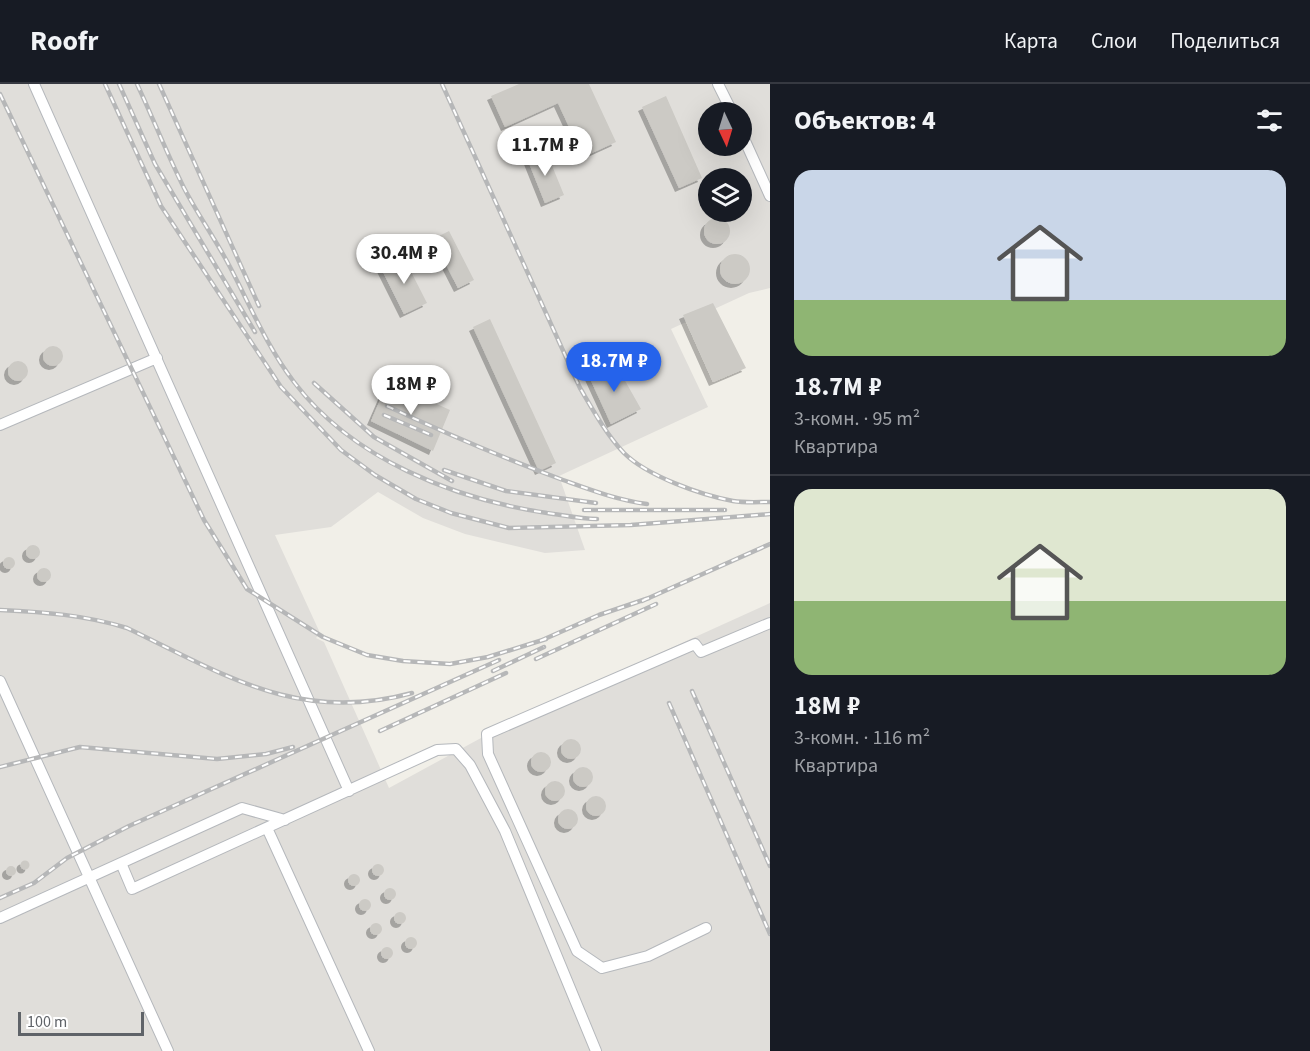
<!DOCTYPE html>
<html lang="ru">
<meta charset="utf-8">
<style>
body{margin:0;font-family:"Source Sans 3",sans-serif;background:#20242c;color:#f1f3f6;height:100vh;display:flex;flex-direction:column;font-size:22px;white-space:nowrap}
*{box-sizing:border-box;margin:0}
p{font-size:20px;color:#9ea1a6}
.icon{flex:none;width:33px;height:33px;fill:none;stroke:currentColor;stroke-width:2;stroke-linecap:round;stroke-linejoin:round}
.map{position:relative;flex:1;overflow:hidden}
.side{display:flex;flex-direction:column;background:#171b24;width:540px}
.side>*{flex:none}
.needle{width:39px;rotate:176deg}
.controls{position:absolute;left:698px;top:18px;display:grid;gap:12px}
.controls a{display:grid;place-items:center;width:54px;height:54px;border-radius:50%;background:#171b24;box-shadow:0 6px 24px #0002;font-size:30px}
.scale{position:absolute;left:18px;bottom:15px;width:126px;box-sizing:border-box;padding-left:6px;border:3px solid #5f6368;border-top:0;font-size:16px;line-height:21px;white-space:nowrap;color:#5f6368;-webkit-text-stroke:4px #fff;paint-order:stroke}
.price{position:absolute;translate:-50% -51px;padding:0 14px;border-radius:21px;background:#fff;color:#222;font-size:20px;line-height:39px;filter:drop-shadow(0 2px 3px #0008)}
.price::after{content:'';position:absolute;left:50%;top:36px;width:18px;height:14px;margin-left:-9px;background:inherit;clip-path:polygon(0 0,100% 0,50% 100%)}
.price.selected{background:#2563eb;color:#fff}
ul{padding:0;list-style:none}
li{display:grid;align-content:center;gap:12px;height:318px;padding:0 24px}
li+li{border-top:2px solid #363941}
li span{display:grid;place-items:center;height:186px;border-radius:18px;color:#555}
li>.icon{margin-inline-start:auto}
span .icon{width:108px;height:108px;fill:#fffc;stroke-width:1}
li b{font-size:26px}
h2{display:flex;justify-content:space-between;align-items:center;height:72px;padding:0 24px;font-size:26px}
header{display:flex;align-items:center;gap:36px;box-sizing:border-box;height:84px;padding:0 30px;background:#171b24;border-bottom:2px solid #363941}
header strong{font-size:28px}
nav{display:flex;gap:33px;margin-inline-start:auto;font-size:21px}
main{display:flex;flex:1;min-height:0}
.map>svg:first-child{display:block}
</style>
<header>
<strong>Roofr</strong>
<nav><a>Карта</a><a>Слои</a><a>Поделиться</a></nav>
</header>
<main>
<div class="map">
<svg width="770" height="967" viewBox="0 0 770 967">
<defs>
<filter id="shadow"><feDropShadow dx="-4" dy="4" stdDeviation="0" flood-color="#0004"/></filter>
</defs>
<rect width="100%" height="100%" fill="#f1efe8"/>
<path fill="#e0deda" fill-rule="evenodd" d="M 0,0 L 770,0 L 770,204 L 749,209 L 671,245 L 708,323 L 559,392 L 585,466 L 545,469 L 465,450 L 423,434 L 378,408 L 331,443 L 275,451 L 320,549 L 316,554 L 324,558 L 389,704 L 481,654 L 585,606 L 585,603 L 770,519 L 770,967 L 0,967 ZM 708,28 L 741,28 L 741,62 L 708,62 ZM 708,94 L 741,94 L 741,128 L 708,128 Z"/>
<path fill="#cccac5" filter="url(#shadow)" d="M 519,0 L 589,0 L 616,58 L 583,73 L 558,19 L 505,43 L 491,12 Z
M 666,12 L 702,94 L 679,104 L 642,23 Z
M 546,67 L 564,111 L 545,119 L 527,74 Z
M704 147a13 13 0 1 1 26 0a13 13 0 1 1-26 0Z
M 449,147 L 474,196 L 458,204 L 433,155 Z
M720 185a15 15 0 1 1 30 0a15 15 0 1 1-30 0Z
M 403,172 L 427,219 L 404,230 L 381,184 Z
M 713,219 L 746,284 L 713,298 L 683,231 Z
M 490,235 L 556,379 L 539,387 L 473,243 Z
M43 272a10 10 0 1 1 20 0a10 10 0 1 1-20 0Z
M8 287a10 10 0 1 1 20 0a10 10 0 1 1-20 0Z
M 615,279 L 641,325 L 611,340 L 588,290 Z
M 388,298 L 450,326 L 433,367 L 371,337 Z
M26 468a7 7 0 1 1 14 0a7 7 0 1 1-14 0Z
M3 479a6 6 0 1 1 12 0a6 6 0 1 1-12 0Z
M37 491a7 7 0 1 1 14 0a7 7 0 1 1-14 0Z
M561 665a10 10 0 1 1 20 0a10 10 0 1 1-20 0Z
M531 678a10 10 0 1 1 20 0a10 10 0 1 1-20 0Z
M573 693a10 10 0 1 1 20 0a10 10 0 1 1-20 0Z
M545 707a10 10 0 1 1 20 0a10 10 0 1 1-20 0Z
M586 722a10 10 0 1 1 20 0a10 10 0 1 1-20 0Z
M558 735a10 10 0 1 1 20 0a10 10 0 1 1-20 0Z
M20.5 781a4.5 4.5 0 1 1 9 0a4.5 4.5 0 1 1-9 0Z
M372 786a6 6 0 1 1 12 0a6 6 0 1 1-12 0Z
M6 787a5 5 0 1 1 10 0a5 5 0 1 1-10 0Z
M348 796a6 6 0 1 1 12 0a6 6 0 1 1-12 0Z
M384 810a6 6 0 1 1 12 0a6 6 0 1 1-12 0Z
M359 821a6 6 0 1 1 12 0a6 6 0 1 1-12 0Z
M394 834a6 6 0 1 1 12 0a6 6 0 1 1-12 0Z
M370 845a6 6 0 1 1 12 0a6 6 0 1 1-12 0Z
M405 859a6 6 0 1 1 12 0a6 6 0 1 1-12 0Z
M381 869a6 6 0 1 1 12 0a6 6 0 1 1-12 0Z"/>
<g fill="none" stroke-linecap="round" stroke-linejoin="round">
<defs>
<path id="minor" d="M 34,0 L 349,707
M 718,0 L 732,28
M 741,48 L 770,112
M 0,341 L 157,274
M 0,597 L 168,967
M 267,744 L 369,967
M 121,779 L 132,805 L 437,666 L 456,665 L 470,681 L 505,747 L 596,967
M 0,834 L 242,724 L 285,736
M 706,844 L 648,872 L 602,884 L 577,867 L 488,670 L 487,650 L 695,560 L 701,568 L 770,539"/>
</defs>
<use href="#minor" stroke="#b5b8bc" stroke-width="12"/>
<use href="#minor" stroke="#fff" stroke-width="10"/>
<defs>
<path id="rail" d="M 105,0 L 161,122 L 281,303 L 341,366 L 375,391 L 416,415 L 451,429 L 509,444 L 631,441 L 770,430
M 119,0 L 155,80 L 255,248
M 137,0 C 153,34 167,70 184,104 C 198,131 216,156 230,183 C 250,221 267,263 294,298 C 352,375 454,415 547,429 C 563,431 580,435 597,435
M 159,0 L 259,222
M 442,0 L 580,304 C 593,326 606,350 624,369 C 647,392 701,411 733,417 C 745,419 758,418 770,418
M 0,10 L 204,436 L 247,505 L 323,553 L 367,571 L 403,577 L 450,580 L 488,573 L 546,555
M 314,299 L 374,353 L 452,397
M 387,322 C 445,349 503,374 563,396 C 591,406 617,416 647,420
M 384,331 L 431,351
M 444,386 L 506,407 L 596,419
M 584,426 L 725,426
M 642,517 L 770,460
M 0,526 C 44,528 85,531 127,544 C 225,591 299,640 412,609
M 540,557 L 599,531 L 649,514
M 536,575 L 656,520
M 493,587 L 544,563
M 692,607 L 770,782
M 669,619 L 770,850
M 380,647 L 506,589
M 0,683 L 80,663 L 217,675 L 266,670 L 293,663
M 0,814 L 34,799 L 67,774 L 129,742 L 499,576"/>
</defs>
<use href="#rail" stroke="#b6b7b8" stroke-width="4.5"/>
<use href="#rail" stroke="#fff" stroke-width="2" stroke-dasharray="7" stroke-linecap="butt"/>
</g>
</svg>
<div class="controls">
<a><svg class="needle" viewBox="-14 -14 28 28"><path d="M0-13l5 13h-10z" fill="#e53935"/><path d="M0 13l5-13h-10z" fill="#9ea1a6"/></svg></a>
<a><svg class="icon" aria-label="layers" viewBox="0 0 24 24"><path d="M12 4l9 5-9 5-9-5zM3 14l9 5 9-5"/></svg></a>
</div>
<div class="scale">100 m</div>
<b class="price" style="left:545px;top:93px">11.7M ₽</b>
<b class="price" style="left:404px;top:201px">30.4M ₽</b>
<b class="price selected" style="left:614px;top:309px">18.7M ₽</b>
<b class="price" style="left:411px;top:332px">18M ₽</b>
</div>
<section class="side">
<h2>Объектов: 4<svg class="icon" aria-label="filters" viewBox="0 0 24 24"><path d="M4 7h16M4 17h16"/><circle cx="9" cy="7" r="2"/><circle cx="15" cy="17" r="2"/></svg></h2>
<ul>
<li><span style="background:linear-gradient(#c9d6e8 70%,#8fb573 0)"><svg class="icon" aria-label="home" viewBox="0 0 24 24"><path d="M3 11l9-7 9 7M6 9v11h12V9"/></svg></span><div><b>18.7M ₽</b><p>3-комн. · 95 m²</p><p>Квартира</p></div></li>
<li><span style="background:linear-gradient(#dfe7d0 60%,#8fb573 0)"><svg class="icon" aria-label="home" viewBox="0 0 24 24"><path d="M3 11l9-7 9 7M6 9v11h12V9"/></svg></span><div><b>18M ₽</b><p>3-комн. · 116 m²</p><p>Квартира</p></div></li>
</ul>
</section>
</main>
